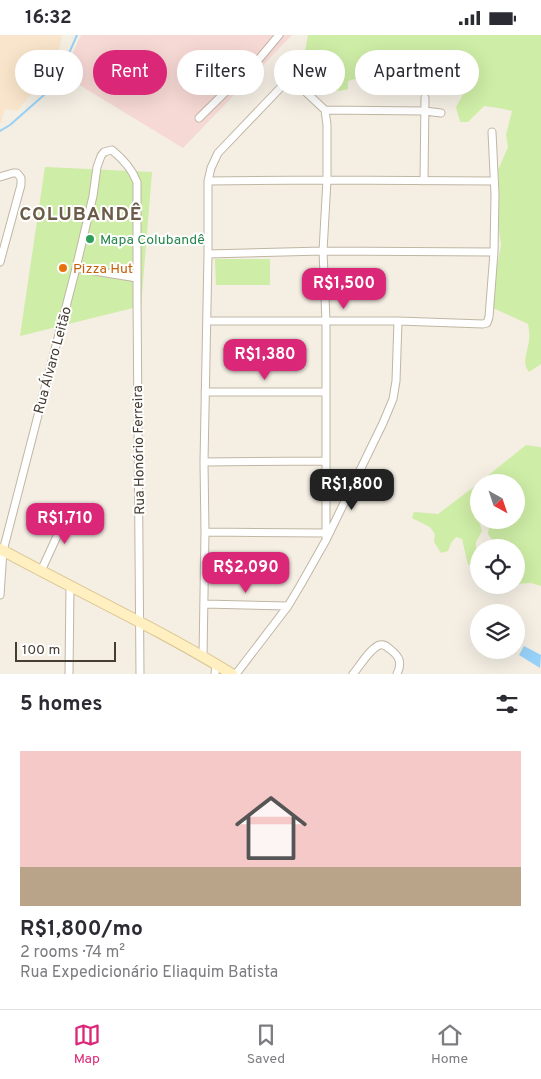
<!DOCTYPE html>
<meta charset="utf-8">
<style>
body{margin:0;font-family:Overpass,sans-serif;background:#f2f2f3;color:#2b2b33;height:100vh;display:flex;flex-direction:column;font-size:19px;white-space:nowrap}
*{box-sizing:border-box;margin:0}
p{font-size:16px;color:#7c7c81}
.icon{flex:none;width:28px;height:28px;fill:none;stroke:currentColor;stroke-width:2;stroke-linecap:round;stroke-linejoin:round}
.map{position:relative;height:639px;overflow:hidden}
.side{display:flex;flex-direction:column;background:#fff;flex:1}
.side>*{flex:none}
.banner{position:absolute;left:15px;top:15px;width:511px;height:45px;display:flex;gap:10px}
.needle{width:32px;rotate:140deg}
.tools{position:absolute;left:470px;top:439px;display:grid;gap:10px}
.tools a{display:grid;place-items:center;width:55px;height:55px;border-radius:50%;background:#fff;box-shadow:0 5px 20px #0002;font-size:25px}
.scale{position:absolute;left:15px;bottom:12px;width:101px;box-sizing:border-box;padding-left:5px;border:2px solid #463e32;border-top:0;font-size:14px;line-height:18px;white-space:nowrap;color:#463e32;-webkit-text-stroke:4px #fff;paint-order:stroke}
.price{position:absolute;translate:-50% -42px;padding:0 11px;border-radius:10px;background:#db2777;color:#fff;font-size:16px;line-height:32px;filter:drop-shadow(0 1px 2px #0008)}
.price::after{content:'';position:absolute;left:50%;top:30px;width:15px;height:11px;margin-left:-8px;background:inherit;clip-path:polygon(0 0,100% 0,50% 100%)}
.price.current{background:#222;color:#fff}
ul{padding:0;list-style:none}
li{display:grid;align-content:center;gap:10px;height:265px;padding:0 20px}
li+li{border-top:1px solid #e1e1e2}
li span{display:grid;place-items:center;height:155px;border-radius:0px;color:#555}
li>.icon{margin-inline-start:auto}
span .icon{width:90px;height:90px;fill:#fffc;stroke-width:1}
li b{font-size:21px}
h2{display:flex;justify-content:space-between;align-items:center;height:60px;padding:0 20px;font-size:21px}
.chip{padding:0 18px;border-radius:22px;background:#fff;box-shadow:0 5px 20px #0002;font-size:18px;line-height:45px}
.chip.current{background:#db2777;color:#fff}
.status{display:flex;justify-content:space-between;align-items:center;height:35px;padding:0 25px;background:#fff;direction:ltr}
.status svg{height:14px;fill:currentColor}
.dock{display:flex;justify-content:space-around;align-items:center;height:70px;border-top:1px solid #e1e1e2;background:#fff;font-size:14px;color:#7c7c81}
.dock a{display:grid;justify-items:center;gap:2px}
.dock .current{color:#db2777}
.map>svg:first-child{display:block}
</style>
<div class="status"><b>16:32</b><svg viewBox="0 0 49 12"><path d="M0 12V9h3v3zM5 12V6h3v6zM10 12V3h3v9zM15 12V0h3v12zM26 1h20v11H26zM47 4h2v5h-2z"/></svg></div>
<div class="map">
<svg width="541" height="639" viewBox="0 0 541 639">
<rect width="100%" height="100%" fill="#f4eee3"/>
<path fill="#f9e5cb" d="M 0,0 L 62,0 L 60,13 L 46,41 L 17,76 L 5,74 L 1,88 L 0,88 Z"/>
<path fill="#f6d8d4" d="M 81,0 L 292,0 L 183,113 L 63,40 Z"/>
<path fill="#ceeda6" d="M 308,0 L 541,0 L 541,329 L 529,337 C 521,327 528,317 529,305 C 530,300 529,294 528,289 L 493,273 L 494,249 L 501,210 L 498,185 L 499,143 L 498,135 L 508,112 L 506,100 L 512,76 L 499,73 L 484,71 L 468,87 L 460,87 L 456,72 L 468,51 L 458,40 L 404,40 L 388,39 L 366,41 L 348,46 L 348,54 L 339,56 L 328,54 C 323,39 315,40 301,39 Z
M 45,132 L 152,137 L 141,271 L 20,301 Z
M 215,224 L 270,224 L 270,250 L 216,250 Z
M 526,410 L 540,412 L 541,413 L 541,551 L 531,548 L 516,549 L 516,512 L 497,512 L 488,499 L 490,485 L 516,485 L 516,448 L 480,447 Z
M 479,448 L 479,472 L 477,473 L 474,482 L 479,487 L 482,496 L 476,507 L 476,528 L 468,530 L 462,504 L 456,502 L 451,508 L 448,516 L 441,518 L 434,507 L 435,499 L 430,492 L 412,483 L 414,477 L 438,479 Z"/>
<path fill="#97d1f8" d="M 524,611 L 541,620 L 540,633 L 519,620 Z"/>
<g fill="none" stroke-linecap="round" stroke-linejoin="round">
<path stroke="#97d1f8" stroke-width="2" d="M 0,96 L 10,90 L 44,60 L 66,25 L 77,0"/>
<defs>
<path id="street" d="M 325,75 L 425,76 L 441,78
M 199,83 L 259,24 L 279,0
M 0,142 L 13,138 L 17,138 L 21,143 L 21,150 L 0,227
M 208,146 L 327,145 L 493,146
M 424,146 L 425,63
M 208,219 L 323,216 L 494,217
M 76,233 L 137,243
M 207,286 L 398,286 L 483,289 L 487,288 L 489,282 L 494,217 L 495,159 L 492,97
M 205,357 L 325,357
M 204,427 L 326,426
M 205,497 L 325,498
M 41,536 L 69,475
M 0,560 L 3,516 L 76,233 L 93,161 L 97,132 L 101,121 L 104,117 L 112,115 C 123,124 132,134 137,147 L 137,264 L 140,639
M 204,569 L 288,571
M 203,622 L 205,497 L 204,427 L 208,219 L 208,146 L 211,133 L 218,118 L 285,48 L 288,46 L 295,47 L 325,75 L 327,90 L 327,145 L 323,216 L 326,286 L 326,505
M 69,639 L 70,551
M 215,639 L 216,629
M 236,639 L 288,571 L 300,551 L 326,505 L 383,388 L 393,364 L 396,346 L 398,286
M 353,639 C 359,632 371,612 380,610 C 385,609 387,612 391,615 C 400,622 402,628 397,639"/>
<path id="secondary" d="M 0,514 C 77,556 157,593 232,639"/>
</defs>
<use href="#street" stroke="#c0b6a4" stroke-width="9"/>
<use href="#secondary" stroke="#d8c48d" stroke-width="12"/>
<use href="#street" stroke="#fff" stroke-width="7"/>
<use href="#secondary" stroke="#ffefc1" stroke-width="10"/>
</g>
<circle fill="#2e9e5b" stroke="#fff" stroke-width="2" cx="90" cy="204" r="5"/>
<circle fill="#e8710a" stroke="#fff" stroke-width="2" cx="63" cy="233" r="5"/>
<g text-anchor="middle" stroke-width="4" stroke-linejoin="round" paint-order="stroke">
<g font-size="14" fill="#27864d" stroke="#fff" text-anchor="start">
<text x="100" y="209">Mapa Colubandê</text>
</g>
<g font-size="14" fill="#c56008" stroke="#fff" text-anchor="start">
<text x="73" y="238">Pizza Hut</text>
</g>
<g font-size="14" fill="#463e32" stroke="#fff">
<text transform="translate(52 325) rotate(-75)" y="5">Rua Álvaro Leitão</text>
<text transform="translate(138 415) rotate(-91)" y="5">Rua Honório Ferreira</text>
</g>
<g font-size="19" font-weight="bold" letter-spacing="1" fill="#6a5c48" stroke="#fff">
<text x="81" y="185">COLUBANDÊ</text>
</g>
</g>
</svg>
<div class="tools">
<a><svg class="needle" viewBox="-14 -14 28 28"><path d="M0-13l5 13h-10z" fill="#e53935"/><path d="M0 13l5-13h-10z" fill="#7c7c81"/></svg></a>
<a><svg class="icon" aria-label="locate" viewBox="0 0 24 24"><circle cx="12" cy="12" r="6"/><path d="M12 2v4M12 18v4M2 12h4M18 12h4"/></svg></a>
<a><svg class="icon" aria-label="layers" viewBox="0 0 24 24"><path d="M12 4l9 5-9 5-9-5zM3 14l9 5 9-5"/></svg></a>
</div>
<div class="scale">100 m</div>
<b class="price" style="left:344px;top:275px">R$1,500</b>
<b class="price" style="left:265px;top:346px">R$1,380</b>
<b class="price current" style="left:352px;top:476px">R$1,800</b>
<b class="price" style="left:65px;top:510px">R$1,710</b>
<b class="price" style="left:246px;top:559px">R$2,090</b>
<div class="banner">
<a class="chip">Buy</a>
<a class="chip current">Rent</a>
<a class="chip">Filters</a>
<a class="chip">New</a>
<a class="chip">Apartment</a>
</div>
</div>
<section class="side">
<h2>5 homes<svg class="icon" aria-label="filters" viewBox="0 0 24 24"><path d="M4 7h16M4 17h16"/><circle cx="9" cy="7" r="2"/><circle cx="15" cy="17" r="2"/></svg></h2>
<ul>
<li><span style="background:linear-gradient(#f6c9c9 75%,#b9a48a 0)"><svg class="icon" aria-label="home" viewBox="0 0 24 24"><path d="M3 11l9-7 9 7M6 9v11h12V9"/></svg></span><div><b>R$1,800/mo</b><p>2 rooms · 74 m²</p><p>Rua Expedicionário Eliaquim Batista</p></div></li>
</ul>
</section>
<nav class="dock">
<a class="current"><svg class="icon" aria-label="map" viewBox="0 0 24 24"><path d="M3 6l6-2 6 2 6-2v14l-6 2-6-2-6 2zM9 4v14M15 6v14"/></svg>Map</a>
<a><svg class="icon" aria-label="saved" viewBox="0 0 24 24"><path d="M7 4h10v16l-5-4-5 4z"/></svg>Saved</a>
<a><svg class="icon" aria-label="home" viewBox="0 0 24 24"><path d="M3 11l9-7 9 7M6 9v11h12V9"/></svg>Home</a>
</nav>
